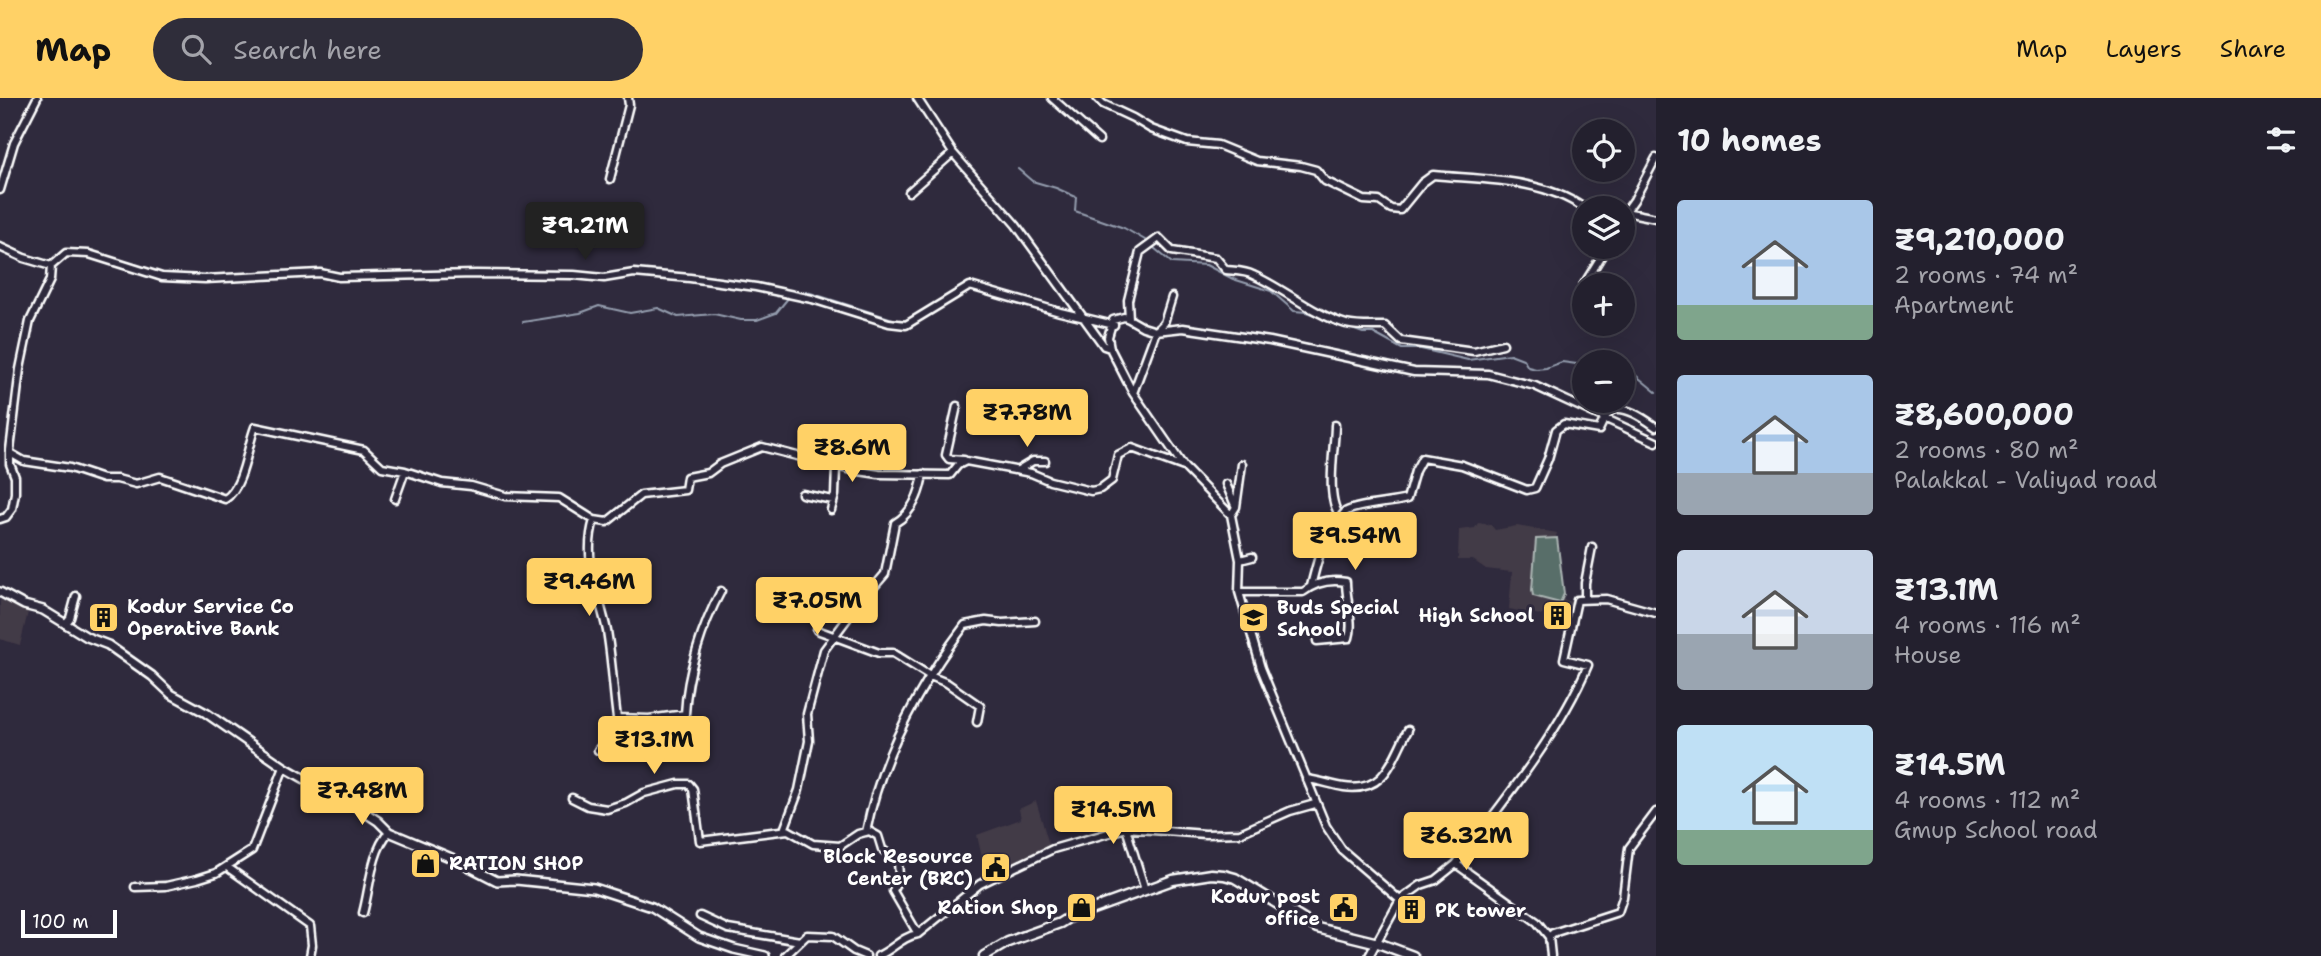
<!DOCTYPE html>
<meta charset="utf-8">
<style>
body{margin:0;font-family:"Shantell Sans",sans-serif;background:#2f2d3a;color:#f1f3f6;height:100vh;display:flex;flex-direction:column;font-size:26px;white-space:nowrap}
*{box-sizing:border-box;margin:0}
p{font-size:23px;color:#a3a3aa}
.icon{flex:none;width:38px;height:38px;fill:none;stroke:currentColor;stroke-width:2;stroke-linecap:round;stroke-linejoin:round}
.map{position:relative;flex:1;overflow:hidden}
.side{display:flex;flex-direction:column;background:#23202e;width:665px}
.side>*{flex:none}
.controls{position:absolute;left:1572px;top:21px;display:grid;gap:14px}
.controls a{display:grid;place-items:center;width:63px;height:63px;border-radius:50%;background:#23202e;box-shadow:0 7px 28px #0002,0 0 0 2px #403e4a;font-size:35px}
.scale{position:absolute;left:21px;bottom:18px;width:96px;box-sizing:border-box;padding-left:7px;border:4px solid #fff;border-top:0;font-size:19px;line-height:24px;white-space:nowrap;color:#fff;-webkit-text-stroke:5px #2f2a3d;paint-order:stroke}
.price{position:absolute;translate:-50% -60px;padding:0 16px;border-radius:7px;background:#ffd166;color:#111;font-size:23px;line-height:46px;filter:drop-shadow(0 2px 4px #0008)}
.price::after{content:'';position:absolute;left:50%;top:42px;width:21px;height:16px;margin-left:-10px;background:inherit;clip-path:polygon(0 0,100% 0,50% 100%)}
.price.active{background:#222;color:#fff}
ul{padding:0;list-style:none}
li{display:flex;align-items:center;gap:21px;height:175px;padding:0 21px}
li span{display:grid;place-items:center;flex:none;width:196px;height:140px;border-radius:7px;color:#555}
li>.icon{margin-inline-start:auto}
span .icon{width:84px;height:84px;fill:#fffc;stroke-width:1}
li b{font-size:30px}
h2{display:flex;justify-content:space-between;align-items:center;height:84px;padding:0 21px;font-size:30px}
header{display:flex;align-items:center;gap:42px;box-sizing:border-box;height:98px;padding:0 35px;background:#ffd166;color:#111}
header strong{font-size:33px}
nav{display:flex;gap:38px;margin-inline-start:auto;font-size:24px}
.search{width:490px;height:63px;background:#2f2d3a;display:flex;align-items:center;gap:18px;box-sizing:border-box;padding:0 24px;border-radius:38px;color:#a3a3aa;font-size:26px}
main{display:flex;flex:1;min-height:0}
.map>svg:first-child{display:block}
</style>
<header>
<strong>Map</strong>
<div class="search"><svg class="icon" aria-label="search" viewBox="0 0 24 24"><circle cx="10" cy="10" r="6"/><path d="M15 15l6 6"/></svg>Search here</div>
<nav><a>Map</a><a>Layers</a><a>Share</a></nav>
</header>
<main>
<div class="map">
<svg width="1656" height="858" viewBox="0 0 1656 858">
<rect width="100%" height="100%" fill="#2f2a3d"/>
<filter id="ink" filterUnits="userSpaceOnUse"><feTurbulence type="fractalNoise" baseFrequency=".0143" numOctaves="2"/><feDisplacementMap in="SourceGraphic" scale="14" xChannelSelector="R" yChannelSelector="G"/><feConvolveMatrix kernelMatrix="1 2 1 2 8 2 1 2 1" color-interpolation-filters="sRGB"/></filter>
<g filter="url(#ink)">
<path fill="#433b47" d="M 1353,411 L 1369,426 L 1367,431 L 1348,455 L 1329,449 L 1332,439 Z
M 1478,425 L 1491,427 L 1495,432 L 1517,428 L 1557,435 L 1555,442 L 1558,443 L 1564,502 L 1574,504 L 1571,520 L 1568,519 L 1567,522 L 1509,511 L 1512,474 L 1486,471 L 1473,462 L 1458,462 L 1459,432 L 1475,430 Z
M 0,502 L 29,510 L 20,547 L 0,541 Z
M 1036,703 L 1050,750 L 991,776 L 981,755 L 977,737 L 1021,721 L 1019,711 Z"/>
<path fill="#596e69" stroke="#acb6b4" stroke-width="2" d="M 1557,440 L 1564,496 L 1560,505 L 1533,498 L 1532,492 L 1536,441 Z"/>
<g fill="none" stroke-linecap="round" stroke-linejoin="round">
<path stroke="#959eaf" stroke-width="2" d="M 1018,71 L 1032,83 L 1056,90 L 1076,99 L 1075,113 L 1124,130 L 1145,142
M 1154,150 L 1172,165 L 1206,167 L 1233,181 L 1271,193 L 1294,213 L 1306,214 L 1326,221
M 793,195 L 807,194 L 896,222
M 523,224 L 580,215 L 599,208 L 630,215 L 658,210 L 678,219 L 714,216 L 741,222 L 757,222 L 776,215 L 789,199
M 1338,226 L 1363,235 L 1373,235 L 1402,251 L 1421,251 L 1468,262 L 1510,256 L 1523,261 L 1528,269 L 1536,271 L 1546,270 L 1562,264 L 1584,267
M 1622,270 L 1628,271 L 1656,294"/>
<defs>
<path id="minor" d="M 917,0 L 953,55 L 1016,127 L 1104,248 L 1110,250 L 1133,295 L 1184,369 L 1231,417 L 1240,462 L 1239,494 L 1261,570 L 1326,728 L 1342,752 L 1400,802
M 1052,0 L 1099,42
M 1097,0 L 1103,6 L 1133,20 L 1151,31 L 1187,44 L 1218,47 L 1257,63 L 1301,68 L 1316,72 L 1325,83 L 1364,102 L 1379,103 L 1391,111 L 1400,112 L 1422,85 L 1433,77 C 1484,82 1541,80 1584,110
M 610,81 L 629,7 L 628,0
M 0,92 L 14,45 L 37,0
M 909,94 L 953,55
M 1625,114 L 1656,120
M 1622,119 L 1634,102 L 1656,60
M 0,149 L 24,160 L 51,168
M 51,168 L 66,155 L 89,156 L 162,179 L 205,181 L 320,175 L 339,179 L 476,176 L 574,177 L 604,180 L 634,175 L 690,180 L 756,189 L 812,201 L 889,225 L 906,227 L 970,188 L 1060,214 L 1114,227
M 1583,188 L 1607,149
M 1172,199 L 1164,225 L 1156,233 L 1183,230 L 1270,243 L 1414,274 L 1488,276 L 1535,288 L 1656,344
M 1110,250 L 1108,239 L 1113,222 L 1124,219 L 1129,221
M 1133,295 L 1156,233 L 1143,229 L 1129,221 L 1128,202 L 1140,154 L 1159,140 L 1172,153 L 1216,160 L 1226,172 C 1235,173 1246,173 1253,177 C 1285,191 1312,216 1346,226 C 1359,229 1372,228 1385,228 L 1401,243 L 1474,253 L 1503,246
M 957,308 L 946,357 L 949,361 L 964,362
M 10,355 L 24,363 L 70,370 L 103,381 L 117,381 L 136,386 L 160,379 L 225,401 C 244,389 247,349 255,329 L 364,352 L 382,369 L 405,373 L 442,385 L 471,388 L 505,398 L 559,400 L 594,422 L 607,424 L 641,397 L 685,392 L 687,379 L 708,375 L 720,366 L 762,349 L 852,372 L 879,376 L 950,377 L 958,367 L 966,363 L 1031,375 L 1050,383 L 1091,393 L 1100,391 L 1112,382 L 1118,357 L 1132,350 L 1184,369
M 1018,372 L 1033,363 L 1045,363
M 1226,386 L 1235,407
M 802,396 L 833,402
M 395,401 L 405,373
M 831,412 L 835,397 L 836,369
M 1345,414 C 1359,406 1389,406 1407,401 L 1415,373 L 1422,360 L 1462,367 L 1527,392 L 1535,390 L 1548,361 L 1556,332 L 1564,326 L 1599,332 C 1602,326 1606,315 1612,312 C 1626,307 1646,322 1656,329
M 1231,417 L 1236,409 L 1242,366
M 0,421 L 6,419 L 12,411 L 15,395 L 15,379 L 10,366 L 10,352 L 20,271 L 30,223 L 50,182 L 51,168
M 594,422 C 582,462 599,495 607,533 C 612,562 613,591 617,620
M 1240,462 L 1252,459
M 1311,488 C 1317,465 1323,434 1342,419 C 1324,405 1335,350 1335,327
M 1239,494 L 1303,494 C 1316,484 1330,481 1346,484 C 1346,502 1354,525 1349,540 L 1317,543
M 1585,500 L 1585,485 L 1592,449
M 65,526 L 70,520 L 76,498
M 817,532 L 879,555 L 893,555 L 930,578 L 947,585 L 980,608 L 977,624
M 598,652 L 616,631 L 617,620 L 649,621 L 685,616 C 687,575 702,528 721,493
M 1306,681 C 1319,682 1331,687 1344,689 C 1386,695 1392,661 1408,632
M 572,700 L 588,708 L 607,711 L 626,705 L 644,695 L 678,686 L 689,686 L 693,691 L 700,743 L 788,732 L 813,746 L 840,748 L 858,736 L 869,733 L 878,738 L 882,751 L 898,764 L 899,778 L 893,793 L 918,836
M 1126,730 L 1145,792
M 784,732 L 799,692 L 809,643 L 807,616 L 824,552 L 850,517 L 885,476 L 895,425 C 912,415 920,396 923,376
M 866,734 C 881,658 919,588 965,527 L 986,523 L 1002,525 L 1035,523
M 1456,766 L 1537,824 L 1549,839
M 227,769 L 310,828 L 312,847 L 310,858
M 135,789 L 166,788 L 197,781 L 216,775 L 252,752 L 284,669
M 363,815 C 370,790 371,754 389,734
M 700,818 L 728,831 L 800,843
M 918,836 L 980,786 L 1053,751 L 1126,730 L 1205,736 L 1240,735 L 1290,713 L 1315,706
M 1549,839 L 1553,835 L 1618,814 L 1623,799 L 1629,750 L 1656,714
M 1549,839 L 1551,858
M 785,858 L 807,837 L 833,838 L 854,853 L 866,858
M 878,858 C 894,851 901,839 918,836
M 1369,858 L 1400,802 L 1421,787 L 1436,782 L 1456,766 C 1502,706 1559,636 1588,567 L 1564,561 L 1577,502 L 1606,501 L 1656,515"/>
<path id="tertiary" d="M 0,494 L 24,507 L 43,512 L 87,539 L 108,547 L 152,578 L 171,596 L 206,615 L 284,669 L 331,696 L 343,700 L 378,723 L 389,734 L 454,761 L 497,783 L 516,782 L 594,790 L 652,809 L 699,839 L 734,851 L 765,858"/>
<path id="secondary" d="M 984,858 L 1008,844 L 1060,825 L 1068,820 L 1173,782 L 1211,776 L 1224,777 L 1235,780 L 1317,830 L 1378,845 L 1413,858"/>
</defs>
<use href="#minor" stroke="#fff" stroke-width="11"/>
<use href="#tertiary" stroke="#fff" stroke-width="12"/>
<use href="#secondary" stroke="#fff" stroke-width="13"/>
<use href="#minor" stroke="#2f2a3d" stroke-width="6"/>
<use href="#tertiary" stroke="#2f2a3d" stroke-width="7"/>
<use href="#secondary" stroke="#2f2a3d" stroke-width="8"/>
<defs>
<path id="minor-bridge" d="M 1341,419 L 1345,414"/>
</defs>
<use href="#minor-bridge" stroke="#fff" stroke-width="11" stroke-linecap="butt"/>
<use href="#minor-bridge" stroke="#2f2a3d" stroke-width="6"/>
</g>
</g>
<defs>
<symbol id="building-square" viewBox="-11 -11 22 22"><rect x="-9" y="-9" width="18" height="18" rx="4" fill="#ffd166" stroke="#2f2a3d"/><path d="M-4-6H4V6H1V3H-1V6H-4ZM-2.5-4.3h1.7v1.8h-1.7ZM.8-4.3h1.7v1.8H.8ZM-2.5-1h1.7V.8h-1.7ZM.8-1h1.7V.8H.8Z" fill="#111"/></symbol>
<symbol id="school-square" viewBox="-11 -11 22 22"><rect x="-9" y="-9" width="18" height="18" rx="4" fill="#ffd166" stroke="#2f2a3d"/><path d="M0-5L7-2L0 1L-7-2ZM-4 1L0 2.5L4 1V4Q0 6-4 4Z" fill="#111"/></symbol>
<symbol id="shop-square" viewBox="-11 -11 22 22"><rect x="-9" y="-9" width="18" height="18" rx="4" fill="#ffd166" stroke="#2f2a3d"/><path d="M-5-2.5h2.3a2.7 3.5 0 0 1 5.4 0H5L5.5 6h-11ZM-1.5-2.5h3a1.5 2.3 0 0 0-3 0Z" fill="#111"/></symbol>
<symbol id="civic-square" viewBox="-11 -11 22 22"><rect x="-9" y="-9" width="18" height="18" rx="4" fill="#ffd166" stroke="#2f2a3d"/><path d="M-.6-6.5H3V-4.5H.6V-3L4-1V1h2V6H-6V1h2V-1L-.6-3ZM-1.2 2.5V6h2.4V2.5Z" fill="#111"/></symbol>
</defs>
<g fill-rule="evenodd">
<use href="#building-square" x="1540" y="500" width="35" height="35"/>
<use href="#building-square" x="86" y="502" width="35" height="35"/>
<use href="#school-square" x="1236" y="502" width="35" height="35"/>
<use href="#shop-square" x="408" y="748" width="35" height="35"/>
<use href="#civic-square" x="978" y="752" width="35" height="35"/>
<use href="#shop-square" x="1064" y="792" width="35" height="35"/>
<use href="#civic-square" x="1326" y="792" width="35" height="35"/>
<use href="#building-square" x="1394" y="794" width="35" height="35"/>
</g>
<g text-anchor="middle" stroke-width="6" stroke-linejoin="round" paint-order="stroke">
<g font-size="19" font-weight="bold" fill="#fff" stroke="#2f2a3d" text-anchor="start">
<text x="127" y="515">Kodur Service Co<tspan x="127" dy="22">Operative Bank</tspan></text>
<text x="1277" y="516">Buds Special<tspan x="1277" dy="22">School</tspan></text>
<text x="1534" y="524" text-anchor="end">High School</text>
<text x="973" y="765" text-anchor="end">Block Resource<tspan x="973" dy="22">Center (BRC)</tspan></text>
<text x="449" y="772">RATION SHOP</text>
<text x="1320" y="805" text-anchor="end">Kodur post<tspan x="1320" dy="22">office</tspan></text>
<text x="1058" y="816" text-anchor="end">Ration Shop</text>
<text x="1435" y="819">PK tower</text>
</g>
</g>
</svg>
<div class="controls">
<a><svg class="icon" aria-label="locate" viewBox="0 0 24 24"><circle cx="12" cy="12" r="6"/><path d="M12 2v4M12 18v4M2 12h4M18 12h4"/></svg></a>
<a><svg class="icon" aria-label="layers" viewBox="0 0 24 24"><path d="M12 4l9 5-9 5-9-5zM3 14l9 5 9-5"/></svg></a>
<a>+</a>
<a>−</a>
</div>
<div class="scale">100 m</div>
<b class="price active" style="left:585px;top:164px">₹9.21M</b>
<b class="price" style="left:1027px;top:351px">₹7.78M</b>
<b class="price" style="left:852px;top:386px">₹8.6M</b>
<b class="price" style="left:1355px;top:474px">₹9.54M</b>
<b class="price" style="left:589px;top:520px">₹9.46M</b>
<b class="price" style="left:817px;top:539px">₹7.05M</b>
<b class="price" style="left:654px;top:678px">₹13.1M</b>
<b class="price" style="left:362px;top:729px">₹7.48M</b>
<b class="price" style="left:1113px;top:748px">₹14.5M</b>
<b class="price" style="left:1466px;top:774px">₹6.32M</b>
</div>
<section class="side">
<h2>10 homes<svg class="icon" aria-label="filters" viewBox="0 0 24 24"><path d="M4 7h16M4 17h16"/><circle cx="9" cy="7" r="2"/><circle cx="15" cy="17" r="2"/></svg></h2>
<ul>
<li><span style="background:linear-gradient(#a9c7e8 75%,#7fa58c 0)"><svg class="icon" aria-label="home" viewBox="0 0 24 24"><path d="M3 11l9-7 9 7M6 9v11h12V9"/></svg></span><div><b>₹9,210,000</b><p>2 rooms · 74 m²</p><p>Apartment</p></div></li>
<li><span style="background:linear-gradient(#a9c7e8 70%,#9aa5b1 0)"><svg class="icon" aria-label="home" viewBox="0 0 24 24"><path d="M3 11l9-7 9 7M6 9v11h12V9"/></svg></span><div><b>₹8,600,000</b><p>2 rooms · 80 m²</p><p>Palakkal - Valiyad road</p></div></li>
<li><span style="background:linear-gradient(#c9d6e8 60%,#9aa5b1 0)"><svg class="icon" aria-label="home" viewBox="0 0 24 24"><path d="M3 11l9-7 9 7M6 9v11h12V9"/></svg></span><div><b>₹13.1M</b><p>4 rooms · 116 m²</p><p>House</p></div></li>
<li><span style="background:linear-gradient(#bfe0f5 75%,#7fa58c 0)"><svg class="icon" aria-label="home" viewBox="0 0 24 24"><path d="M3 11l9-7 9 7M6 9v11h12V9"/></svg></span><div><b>₹14.5M</b><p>4 rooms · 112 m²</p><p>Gmup School road</p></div></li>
</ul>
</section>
</main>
